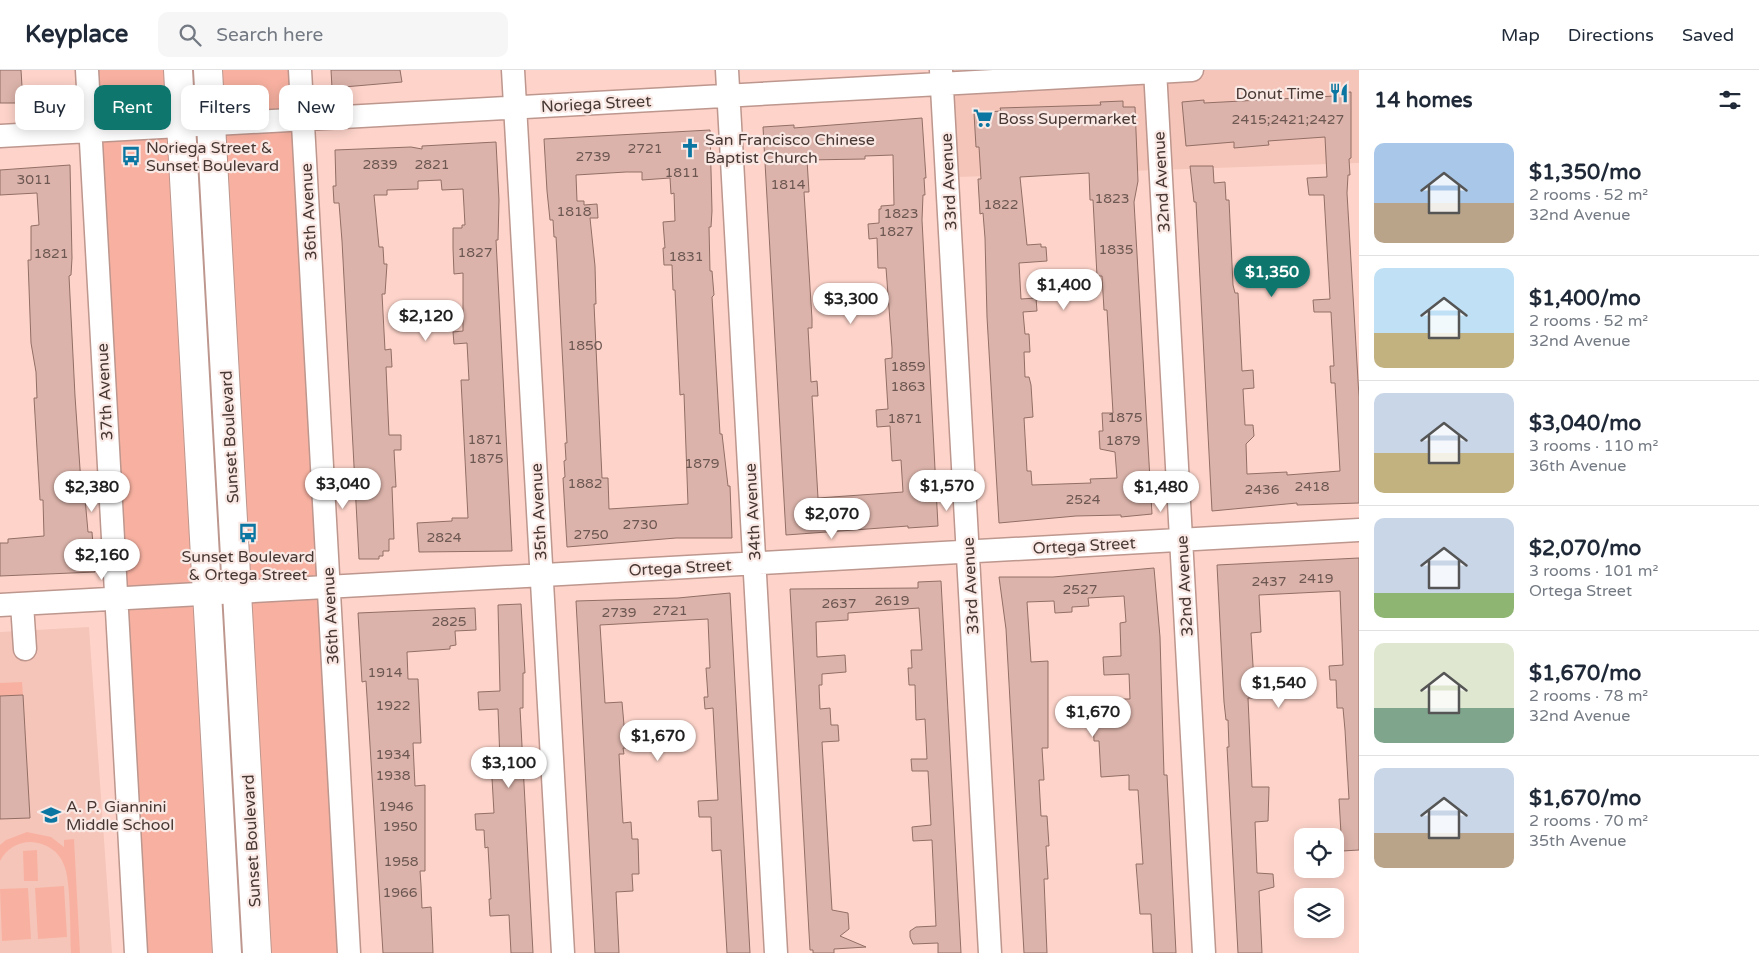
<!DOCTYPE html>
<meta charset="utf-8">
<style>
body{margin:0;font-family:"Varela Round",sans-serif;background:#f6f6f7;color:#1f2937;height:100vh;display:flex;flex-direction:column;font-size:19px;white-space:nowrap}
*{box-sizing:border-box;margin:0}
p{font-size:16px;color:#747a83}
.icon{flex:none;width:28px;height:28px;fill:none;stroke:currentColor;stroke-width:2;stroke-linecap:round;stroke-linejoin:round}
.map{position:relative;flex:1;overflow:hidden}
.drawer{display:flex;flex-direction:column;background:#fff;width:400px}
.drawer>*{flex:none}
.top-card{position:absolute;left:15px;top:15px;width:475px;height:45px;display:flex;gap:10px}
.fabs{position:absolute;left:1294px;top:758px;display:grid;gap:10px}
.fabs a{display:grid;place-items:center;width:50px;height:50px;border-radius:10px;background:#fff;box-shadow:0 2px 12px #0003;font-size:25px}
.price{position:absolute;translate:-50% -42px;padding:0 11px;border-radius:18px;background:#fff;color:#222;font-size:16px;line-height:32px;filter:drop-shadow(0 1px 2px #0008)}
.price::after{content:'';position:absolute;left:50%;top:30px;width:15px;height:11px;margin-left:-8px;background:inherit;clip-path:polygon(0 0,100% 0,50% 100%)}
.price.selected{background:#0f766e;color:#fff}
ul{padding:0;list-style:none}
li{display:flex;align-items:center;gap:15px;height:125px;padding:0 15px}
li+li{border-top:1px solid #e0e1e3}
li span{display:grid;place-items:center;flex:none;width:140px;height:100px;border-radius:10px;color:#555}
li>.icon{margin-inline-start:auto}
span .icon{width:60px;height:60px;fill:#fffc;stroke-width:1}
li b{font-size:21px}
h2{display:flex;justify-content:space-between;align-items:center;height:60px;padding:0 15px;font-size:21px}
.pill{padding:0 18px;border-radius:10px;background:#fff;box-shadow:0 2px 12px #0003;font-size:18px;line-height:45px}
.pill.selected{background:#0f766e;color:#fff}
header{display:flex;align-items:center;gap:30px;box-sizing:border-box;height:70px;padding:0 25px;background:#fff;border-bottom:1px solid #e0e1e3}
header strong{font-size:24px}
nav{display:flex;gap:28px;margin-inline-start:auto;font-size:18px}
.search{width:350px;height:45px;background:#f6f6f7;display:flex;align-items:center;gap:12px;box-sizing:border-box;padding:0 18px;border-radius:10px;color:#747a83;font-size:19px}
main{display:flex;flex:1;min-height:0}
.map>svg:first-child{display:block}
</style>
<header>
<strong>Keyplace</strong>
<div class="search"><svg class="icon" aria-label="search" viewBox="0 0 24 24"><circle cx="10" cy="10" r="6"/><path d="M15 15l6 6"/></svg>Search here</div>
<nav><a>Map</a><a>Directions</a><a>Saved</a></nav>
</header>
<main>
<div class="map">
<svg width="1359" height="883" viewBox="0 0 1359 883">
<rect width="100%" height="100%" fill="#fed4ca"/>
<path fill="#f5c5b9" d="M 953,0 L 1359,0 L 1359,93 L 957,107 Z
M 89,557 L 112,883 L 0,883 L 0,562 Z"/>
<path fill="#f8b1a1" d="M 86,0 L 300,0 L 349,883 L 136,883 Z
M 22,612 L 23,625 L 0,626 L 0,613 Z
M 27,762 L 51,767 L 64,777 L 64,770 L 74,769 L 80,883 L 71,883 C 70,864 71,810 64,795 C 59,781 46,773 31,772 C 18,772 6,779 0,791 L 0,775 L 6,770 Z
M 37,780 L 38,811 L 24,811 L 23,781 Z
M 64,816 L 67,867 L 38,869 L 35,818 Z
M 28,818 L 31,869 L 2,871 L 0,819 Z"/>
<path fill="#dbb3aa" stroke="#926e65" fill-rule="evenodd" d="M 0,0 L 21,0 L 23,33 L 0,33 Z
M 331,0 L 400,0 L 402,12 L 332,18 Z
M 1351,22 L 1351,88 L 1349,89 L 1350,105 L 1348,105 L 1347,123 L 1359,327 L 1359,433 L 1297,435 L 1297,433 L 1212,441 L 1196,132 L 1194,132 L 1190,96 L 1213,96 L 1214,113 L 1225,112 L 1226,130 L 1229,130 L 1233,215 L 1235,223 L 1238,223 L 1242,301 L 1253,300 L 1254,318 L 1243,319 L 1245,355 L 1253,355 L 1254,366 L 1246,374 L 1247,404 L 1287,402 L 1287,405 L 1340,401 L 1335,313 L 1331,313 L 1330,296 L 1334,296 L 1331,242 L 1314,242 L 1313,230 L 1330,229 L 1324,125 L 1309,125 L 1307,108 L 1327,107 L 1325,67 L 1268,71 L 1269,75 L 1234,78 L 1234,72 L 1186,76 L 1182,32 L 1204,30 L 1204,33 L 1335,26 L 1335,23 Z
M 1123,31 L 1123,37 L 1135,37 L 1138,111 L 1134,132 L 1152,444 L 1121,447 L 1121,445 L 1076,446 L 999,453 L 987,247 L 985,168 L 983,143 L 980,144 L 978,109 L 981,109 L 979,77 L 976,77 L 974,43 L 1001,41 L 1000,38 L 1101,35 L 1100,32 ZM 1089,103 L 1090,130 L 1093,130 L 1097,206 L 1102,206 L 1104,240 L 1107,240 L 1113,343 L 1102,343 L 1103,361 L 1099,361 L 1100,379 L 1115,382 L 1117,408 L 1090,409 L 1091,413 L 1032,415 L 1031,401 L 1027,401 L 1024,348 L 1033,347 L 1031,315 L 1029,307 L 1025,307 L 1024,282 L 1030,282 L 1029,264 L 1025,264 L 1023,242 L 1037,241 L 1036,228 L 1021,229 L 1019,193 L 1047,191 L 1046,177 L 1041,177 L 1041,174 L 1027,175 L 1020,107 Z
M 922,48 L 926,108 L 924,108 L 925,125 L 923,125 L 922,150 L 938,456 L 908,458 L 908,456 L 786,465 L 763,57 L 794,55 L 794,58 ZM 893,85 L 894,135 L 881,136 L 881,139 L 879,139 L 879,153 L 868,154 L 869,169 L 877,168 L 878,198 L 886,198 L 892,278 L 892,288 L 885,289 L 888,339 L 876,340 L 877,357 L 890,356 L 892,391 L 901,390 L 903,422 L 818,428 L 812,326 L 818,326 L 817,311 L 811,312 L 808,258 L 812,258 L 812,249 L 804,122 L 809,122 L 807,90 L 865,89 L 865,86 Z
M 710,60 L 712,141 L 711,157 L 709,157 L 710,201 L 712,201 L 714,225 L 712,227 L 720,364 L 722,364 L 728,416 L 730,416 L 732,468 L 676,468 L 567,477 L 563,408 L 565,407 L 564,391 L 566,390 L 565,373 L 567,373 L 557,184 L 556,167 L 554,167 L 553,150 L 550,150 L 547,121 L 544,69 ZM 626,102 L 642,102 L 642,110 L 670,108 L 671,124 L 674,123 L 675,151 L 663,152 L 665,178 L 663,178 L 664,195 L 672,195 L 673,220 L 675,220 L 680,325 L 684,324 L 688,434 L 609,439 L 608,408 L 602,408 L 594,234 L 596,234 L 595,196 L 590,148 L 598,148 L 597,134 L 584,135 L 584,131 L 577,131 L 576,105 Z
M 496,72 L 499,130 L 498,170 L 496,170 L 512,481 L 419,482 L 417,453 L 452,451 L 452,448 L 468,448 L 461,310 L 469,310 L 467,273 L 454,274 L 453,262 L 463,261 L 463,203 L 454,204 L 453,178 L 453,158 L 462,158 L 462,155 L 465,155 L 463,119 L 442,120 L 441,110 L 418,111 L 418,119 L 387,120 L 387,125 L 374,125 L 379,177 L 383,177 L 384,194 L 387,194 L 385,224 L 382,224 L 385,280 L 391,279 L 392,297 L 386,297 L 389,365 L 401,365 L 401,380 L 394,380 L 396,417 L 392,417 L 394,469 L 389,469 L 389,481 L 383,481 L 383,486 L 379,486 L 379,489 L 359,489 L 342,171 L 339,133 L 334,133 L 333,116 L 336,116 L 335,80 L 411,77 L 422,79 L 422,76 Z
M 70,95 L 72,188 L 71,205 L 69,206 L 75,326 L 82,428 L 85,428 L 88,462 L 92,462 L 95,502 L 0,506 L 0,473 L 8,473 L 8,469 L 44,466 L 43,430 L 40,430 L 34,328 L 37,328 L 36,302 L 31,273 L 28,190 L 31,190 L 31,156 L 39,155 L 37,123 L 0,125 L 0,100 Z
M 1359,488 L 1359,780 L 1342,781 L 1339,729 L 1349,729 L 1345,660 L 1343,638 L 1337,638 L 1336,610 L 1330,610 L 1329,596 L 1343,595 L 1340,521 L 1259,525 L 1261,562 L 1251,563 L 1255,628 L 1248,628 L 1252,717 L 1269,717 L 1268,751 L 1255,752 L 1257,803 L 1273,804 L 1274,817 L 1259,821 L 1262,883 L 1238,883 L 1227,677 L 1229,677 L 1228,650 L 1226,650 L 1224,632 L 1217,495 Z
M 1154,498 L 1160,567 L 1164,705 L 1167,705 L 1176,883 L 1153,883 L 1151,844 L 1140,844 L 1136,794 L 1143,794 L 1138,720 L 1129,720 L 1129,705 L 1101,707 L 1099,671 L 1094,671 L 1093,647 L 1122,646 L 1121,629 L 1130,629 L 1129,604 L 1104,605 L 1103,587 L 1121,586 L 1120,553 L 1126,552 L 1124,526 L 1088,528 L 1089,536 L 1072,537 L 1072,542 L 1055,543 L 1054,531 L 1027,532 L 1031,592 L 1048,591 L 1048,678 L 1042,678 L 1044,710 L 1039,710 L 1041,746 L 1047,746 L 1049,776 L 1046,776 L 1048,809 L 1044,809 L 1047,883 L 1024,883 L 1006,559 L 999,507 L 1053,507 Z
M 941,511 L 961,883 L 938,883 L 938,873 L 913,874 L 910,867 L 910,861 L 916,857 L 936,856 L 932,770 L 913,771 L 912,757 L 931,755 L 928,701 L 912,701 L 911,689 L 927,689 L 925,649 L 916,650 L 915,615 L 909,615 L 908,598 L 912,598 L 911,580 L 922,580 L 919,538 L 848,543 L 848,550 L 816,552 L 817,587 L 845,585 L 846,602 L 822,604 L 822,615 L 819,615 L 820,639 L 830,638 L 831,655 L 838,655 L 839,671 L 822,672 L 832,840 L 848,843 L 849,859 L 840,866 L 866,877 L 834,879 L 834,883 L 813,883 L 813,880 L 810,880 L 809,863 L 790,519 L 918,518 L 918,512 Z
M 730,523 L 750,883 L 727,883 L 721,780 L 712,781 L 711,747 L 699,747 L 698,731 L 718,730 L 713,638 L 705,639 L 704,627 L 708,627 L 706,598 L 710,598 L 708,549 L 600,555 L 605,633 L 622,632 L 626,678 L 623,678 L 624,684 L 619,684 L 623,753 L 631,752 L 632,769 L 638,769 L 639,804 L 632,804 L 633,821 L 616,822 L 619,883 L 595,883 L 576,531 L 678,528 Z
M 521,534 L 525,603 L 523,603 L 523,638 L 520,638 L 533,883 L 511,883 L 509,845 L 490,846 L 489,829 L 491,829 L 488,777 L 485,778 L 484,760 L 476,760 L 475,744 L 494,743 L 491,691 L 500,691 L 498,639 L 479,640 L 478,622 L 500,621 L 498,535 Z
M 475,538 L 476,560 L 455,561 L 456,575 L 450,576 L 450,579 L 407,582 L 408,609 L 418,609 L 421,673 L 413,673 L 414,695 L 415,716 L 425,715 L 425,801 L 420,801 L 421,815 L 422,838 L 431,837 L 433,883 L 383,883 L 366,611 L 362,612 L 358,543 Z
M 23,625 L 30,748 L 0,749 L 0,626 Z"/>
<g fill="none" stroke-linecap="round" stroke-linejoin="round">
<defs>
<path id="minor" d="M 87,0 L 136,883
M 300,0 L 349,883
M 513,0 L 563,883
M 727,0 L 776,883
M 941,0 L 990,883
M 1155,0 L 1204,883
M 0,66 L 1192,0
M 22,534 L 25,579
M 0,535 L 1359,460"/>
<path id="major" d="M 178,0 L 227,883
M 208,0 L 257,883"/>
</defs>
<use href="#minor" stroke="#bd968d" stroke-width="25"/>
<use href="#major" stroke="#bd968d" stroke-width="30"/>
<use href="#minor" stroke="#fff" stroke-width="22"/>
<use href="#major" stroke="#fff" stroke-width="28"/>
</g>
<defs>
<symbol id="restaurant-bare" viewBox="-9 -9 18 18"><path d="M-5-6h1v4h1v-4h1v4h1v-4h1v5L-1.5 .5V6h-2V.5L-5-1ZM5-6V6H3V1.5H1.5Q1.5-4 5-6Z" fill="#0a76a1" stroke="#f9e8e4" stroke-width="2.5" paint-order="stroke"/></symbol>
<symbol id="supermarket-bare" viewBox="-9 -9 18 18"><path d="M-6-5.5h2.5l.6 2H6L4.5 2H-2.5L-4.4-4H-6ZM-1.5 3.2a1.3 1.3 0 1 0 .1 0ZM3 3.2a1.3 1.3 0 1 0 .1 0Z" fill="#0a76a1" stroke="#f9e8e4" stroke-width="2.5" paint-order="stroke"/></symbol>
<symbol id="church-bare" viewBox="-9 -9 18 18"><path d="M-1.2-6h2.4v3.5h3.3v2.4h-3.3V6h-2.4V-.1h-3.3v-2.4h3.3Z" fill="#0a76a1" stroke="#f9e8e4" stroke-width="2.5" paint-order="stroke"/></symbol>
<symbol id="bus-bare" viewBox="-9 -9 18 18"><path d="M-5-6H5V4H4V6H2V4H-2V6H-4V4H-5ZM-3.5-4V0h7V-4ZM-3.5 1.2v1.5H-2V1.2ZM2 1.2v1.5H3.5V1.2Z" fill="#0a76a1" stroke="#f9e8e4" stroke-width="2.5" paint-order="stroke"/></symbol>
<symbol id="school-bare" viewBox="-9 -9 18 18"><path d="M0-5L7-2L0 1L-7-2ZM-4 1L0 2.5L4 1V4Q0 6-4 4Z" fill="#0a76a1" stroke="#f9e8e4" stroke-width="2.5" paint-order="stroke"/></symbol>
</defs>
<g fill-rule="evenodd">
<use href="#restaurant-bare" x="1325" y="9" width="28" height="28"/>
<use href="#supermarket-bare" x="969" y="34" width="28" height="28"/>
<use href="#church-bare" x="676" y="64" width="28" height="28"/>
<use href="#bus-bare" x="117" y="72" width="28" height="28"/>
<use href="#bus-bare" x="234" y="449" width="28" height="28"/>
<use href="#school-bare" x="37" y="731" width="28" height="28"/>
</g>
<g text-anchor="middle" stroke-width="4.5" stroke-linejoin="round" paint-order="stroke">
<g font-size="14" fill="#6d5752">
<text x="1288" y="54">2415;2421;2427</text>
<text x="645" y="83">2721</text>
<text x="593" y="91">2739</text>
<text x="380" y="99">2839</text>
<text x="432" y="99">2821</text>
<text x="682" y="107">1811</text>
<text x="34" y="114">3011</text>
<text x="788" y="119">1814</text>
<text x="1112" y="133">1823</text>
<text x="1001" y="139">1822</text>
<text x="574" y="146">1818</text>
<text x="901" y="148">1823</text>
<text x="896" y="166">1827</text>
<text x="1116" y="184">1835</text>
<text x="475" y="187">1827</text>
<text x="51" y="188">1821</text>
<text x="686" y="191">1831</text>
<text x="585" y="280">1850</text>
<text x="908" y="301">1859</text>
<text x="908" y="321">1863</text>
<text x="1125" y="352">1875</text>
<text x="905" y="353">1871</text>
<text x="485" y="374">1871</text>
<text x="1123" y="375">1879</text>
<text x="486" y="393">1875</text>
<text x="702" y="398">1879</text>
<text x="585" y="418">1882</text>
<text x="1312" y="421">2418</text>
<text x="1262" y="424">2436</text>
<text x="1083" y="434">2524</text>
<text x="640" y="459">2730</text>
<text x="591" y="469">2750</text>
<text x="444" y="472">2824</text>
<text x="1316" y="513">2419</text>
<text x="1269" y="516">2437</text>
<text x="1080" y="524">2527</text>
<text x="892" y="535">2619</text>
<text x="839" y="538">2637</text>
<text x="670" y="545">2721</text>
<text x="619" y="547">2739</text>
<text x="449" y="556">2825</text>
<text x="385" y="607">1914</text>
<text x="393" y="640">1922</text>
<text x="393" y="689">1934</text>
<text x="393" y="710">1938</text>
<text x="396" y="741">1946</text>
<text x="400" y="761">1950</text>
<text x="401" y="796">1958</text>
<text x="400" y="827">1966</text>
</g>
<g font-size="16" fill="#483834" stroke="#f9e8e4" text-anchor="start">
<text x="1324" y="29" text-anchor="end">Donut Time</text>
<text x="998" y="54">Boss Supermarket</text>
<text x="705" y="75">San Francisco Chinese<tspan x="705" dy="18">Baptist Church</tspan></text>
<text x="146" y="83">Noriega Street &amp;<tspan x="146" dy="18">Sunset Boulevard</tspan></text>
<text x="248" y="492" text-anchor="middle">Sunset Boulevard<tspan x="248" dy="18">&amp; Ortega Street</tspan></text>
<text x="66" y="742">A. P. Giannini<tspan x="66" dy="18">Middle School</tspan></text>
</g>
<g font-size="16" fill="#483834" stroke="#f9e8e4">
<text transform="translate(596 33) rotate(-3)" y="6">Noriega Street</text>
<text transform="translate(948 112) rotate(-93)" y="6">33rd Avenue</text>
<text transform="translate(1161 112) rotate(-93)" y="6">32nd Avenue</text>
<text transform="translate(308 142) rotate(-93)" y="6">36th Avenue</text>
<text transform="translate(104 322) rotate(-93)" y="6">37th Avenue</text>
<text transform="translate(229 367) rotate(-93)" y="6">Sunset Boulevard</text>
<text transform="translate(538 442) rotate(-93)" y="6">35th Avenue</text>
<text transform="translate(752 442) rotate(-93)" y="6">34th Avenue</text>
<text transform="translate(1084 475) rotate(-3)" y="6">Ortega Street</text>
<text transform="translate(680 497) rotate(-3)" y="6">Ortega Street</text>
<text transform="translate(970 516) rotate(-93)" y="6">33rd Avenue</text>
<text transform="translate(1184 516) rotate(-93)" y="6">32nd Avenue</text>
<text transform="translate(330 546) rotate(-93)" y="6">36th Avenue</text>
<text transform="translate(251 771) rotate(-93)" y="6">Sunset Boulevard</text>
</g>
</g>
</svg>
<div class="fabs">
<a><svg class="icon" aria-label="locate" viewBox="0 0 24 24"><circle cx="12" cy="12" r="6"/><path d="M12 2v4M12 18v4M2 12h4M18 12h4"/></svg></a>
<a><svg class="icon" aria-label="layers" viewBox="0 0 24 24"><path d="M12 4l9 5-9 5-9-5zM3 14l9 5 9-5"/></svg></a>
</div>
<b class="price selected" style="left:1272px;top:228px">$1,350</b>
<b class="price" style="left:1064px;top:241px">$1,400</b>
<b class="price" style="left:851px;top:255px">$3,300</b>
<b class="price" style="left:426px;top:272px">$2,120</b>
<b class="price" style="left:343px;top:440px">$3,040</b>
<b class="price" style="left:947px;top:442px">$1,570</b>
<b class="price" style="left:92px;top:443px">$2,380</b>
<b class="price" style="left:1161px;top:443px">$1,480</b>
<b class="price" style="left:832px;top:470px">$2,070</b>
<b class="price" style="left:102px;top:511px">$2,160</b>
<b class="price" style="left:1279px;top:639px">$1,540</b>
<b class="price" style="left:1093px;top:668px">$1,670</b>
<b class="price" style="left:658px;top:692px">$1,670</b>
<b class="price" style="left:509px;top:719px">$3,100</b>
<div class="top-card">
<a class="pill">Buy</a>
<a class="pill selected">Rent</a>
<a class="pill">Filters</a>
<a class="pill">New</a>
</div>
</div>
<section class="drawer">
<h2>14 homes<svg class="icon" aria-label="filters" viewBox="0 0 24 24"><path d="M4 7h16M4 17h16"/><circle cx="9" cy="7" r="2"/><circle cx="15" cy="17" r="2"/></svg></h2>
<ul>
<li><span style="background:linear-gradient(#a9c7e8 60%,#b9a48a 0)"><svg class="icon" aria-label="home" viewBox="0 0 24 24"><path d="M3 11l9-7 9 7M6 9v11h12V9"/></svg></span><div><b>$1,350/mo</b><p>2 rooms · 52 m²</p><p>32nd Avenue</p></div></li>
<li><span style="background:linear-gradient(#bfe0f5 65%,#c2b280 0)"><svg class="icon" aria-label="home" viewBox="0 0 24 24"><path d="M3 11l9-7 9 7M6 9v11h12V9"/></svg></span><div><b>$1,400/mo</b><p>2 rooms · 52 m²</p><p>32nd Avenue</p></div></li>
<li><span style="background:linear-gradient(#c9d6e8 60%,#c2b280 0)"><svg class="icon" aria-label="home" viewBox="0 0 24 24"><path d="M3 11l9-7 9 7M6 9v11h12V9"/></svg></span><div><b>$3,040/mo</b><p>3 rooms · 110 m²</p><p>36th Avenue</p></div></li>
<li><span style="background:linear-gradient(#c9d6e8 75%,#8fb573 0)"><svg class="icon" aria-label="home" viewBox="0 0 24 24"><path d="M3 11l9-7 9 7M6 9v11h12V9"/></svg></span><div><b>$2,070/mo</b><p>3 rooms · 101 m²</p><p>Ortega Street</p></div></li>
<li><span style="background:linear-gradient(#dfe7d0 65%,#7fa58c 0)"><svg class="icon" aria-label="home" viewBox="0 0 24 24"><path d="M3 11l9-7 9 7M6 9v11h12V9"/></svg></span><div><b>$1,670/mo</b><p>2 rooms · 78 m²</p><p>32nd Avenue</p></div></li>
<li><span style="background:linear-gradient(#c9d6e8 65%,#b9a48a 0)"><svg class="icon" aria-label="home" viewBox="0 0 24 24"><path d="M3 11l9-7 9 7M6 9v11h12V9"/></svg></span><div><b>$1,670/mo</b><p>2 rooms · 70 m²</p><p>35th Avenue</p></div></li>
</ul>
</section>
</main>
